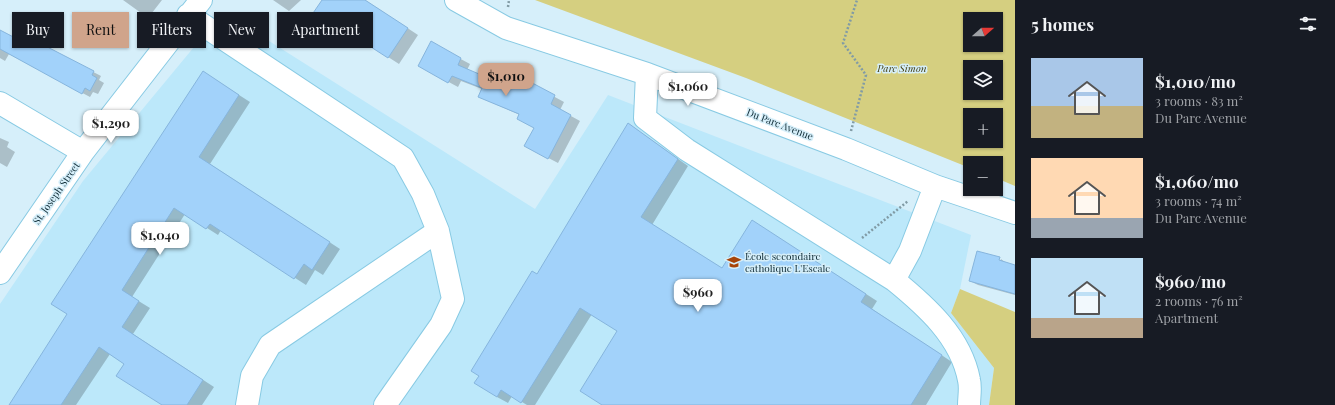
<!DOCTYPE html>
<meta charset="utf-8">
<style>
body{margin:0;font-family:"Playfair Display",serif;background:#20242c;color:#f1f3f6;height:100vh;display:flex;flex-direction:column;font-size:15px;white-space:nowrap}
*{box-sizing:border-box;margin:0}
p{font-size:13px;color:#9ea1a6}
.icon{flex:none;width:22px;height:22px;fill:none;stroke:currentColor;stroke-width:2;stroke-linecap:round;stroke-linejoin:round}
.map{position:relative;flex:1;overflow:hidden}
.details{display:flex;flex-direction:column;background:#171b24;width:320px}
.details>*{flex:none}
.hud{position:absolute;left:12px;top:12px;width:380px;height:36px;display:flex;gap:8px}
.needle{width:26px;rotate:69deg}
.buttons{position:absolute;left:963px;top:12px;display:grid;gap:8px}
.buttons a{display:grid;place-items:center;width:40px;height:40px;border-radius:0px;background:#171b24;box-shadow:0 1px 3px #0004;font-size:20px}
.price{position:absolute;translate:-50% -34px;padding:0 9px;border-radius:8px;background:#fff;color:#222;font-size:13px;line-height:26px;filter:drop-shadow(0 1px 2px #0008)}
.price::after{content:'';position:absolute;left:50%;top:24px;width:12px;height:9px;margin-left:-6px;background:inherit;clip-path:polygon(0 0,100% 0,50% 100%)}
.price.selected{background:#d0a48b;color:#111}
ul{padding:0;list-style:none}
li{display:flex;align-items:center;gap:12px;height:100px;padding:0 16px}
li span{display:grid;place-items:center;flex:none;width:112px;height:80px;border-radius:0px;color:#555}
li>.icon{margin-inline-start:auto}
span .icon{width:48px;height:48px;fill:#fffc;stroke-width:1}
li b{font-size:17px}
h2{display:flex;justify-content:space-between;align-items:center;height:48px;padding:0 16px;font-size:17px}
.tag{padding:0 14px;border-radius:0px;background:#171b24;box-shadow:0 1px 3px #0004;font-size:14px;line-height:36px}
.tag.selected{background:#d0a48b;color:#111}
main{display:flex;flex:1;min-height:0}
.map>svg:first-child{display:block}
</style>
<main>
<div class="map">
<svg width="1015" height="405" viewBox="0 0 1015 405">
<rect width="100%" height="100%" fill="#d6effa"/>
<path fill="#bce8fa" d="M 223,12 L 535,209 L 608,95 L 971,235 L 960,289 L 951,313 L 994,368 L 989,405 L 0,405 L 0,304 L 83,181 Z"/>
<path fill="#d5cf80" fill-rule="evenodd" d="M 535,0 L 1015,0 L 1015,186 L 996,178 L 996,163 L 970,163 L 970,168 L 746,78 ZM 970,19 L 996,19 L 996,45 L 970,45 ZM 970,67 L 996,67 L 996,93 L 970,93 ZM 970,115 L 996,115 L 996,141 L 970,141 Z
M 960,289 L 1015,312 L 1015,405 L 989,405 L 994,368 L 951,313 Z"/>
<path fill="#0003" d="M 123,0 L 162,0 L 148,18 Z
M 273,0 L 301,0 L 289,11 Z
M 323,0 L 365,0 L 418,35 L 399,64 L 343,28 L 338,36 L 311,19 Z
M 0,31 L 23,43 L 26,37 L 101,76 L 99,80 L 104,83 L 98,94 L 93,92 L 90,97 L 9,54 L 5,61 L 0,58 Z
M 431,43 L 470,64 L 467,70 L 487,78 L 520,78 L 564,102 L 560,110 L 580,121 L 558,163 L 535,151 L 535,128 L 520,115 L 479,97 L 482,89 L 461,81 L 458,87 L 419,66 Z
M 214,79 L 250,102 L 210,164 L 340,249 L 323,275 L 315,270 L 306,285 L 221,230 L 218,235 L 185,214 L 132,297 L 150,308 L 133,334 L 214,387 L 202,405 L 164,405 L 125,364 L 110,354 L 76,405 L 10,405 L 69,314 Z
M 629,124 L 688,166 L 652,225 L 723,269 L 763,228 L 877,301 L 872,309 L 952,362 L 926,405 L 603,405 L 618,331 L 592,314 L 535,405 L 527,405 L 512,396 L 508,403 L 497,397 L 537,275 Z
M 0,138 L 9,142 L 7,147 L 15,152 L 7,167 L 0,163 Z
M 977,252 L 1001,258 L 999,258 L 999,266 L 1001,259 L 1007,264 L 1015,266 L 1015,295 L 978,285 L 970,281 Z"/>
<path fill="#a2d2fa" stroke="#86b5dd" d="M 322,0 L 365,0 L 408,28 L 388,58 L 332,22 L 326,30 L 309,19 Z
M 0,30 L 23,42 L 26,36 L 94,71 L 92,75 L 97,78 L 90,91 L 85,88 L 82,94 L 0,49 Z
M 431,41 L 461,58 L 458,65 L 486,77 L 491,65 L 521,77 L 555,95 L 551,104 L 571,115 L 548,159 L 524,146 L 534,128 L 517,119 L 519,114 L 478,97 L 482,88 L 452,76 L 448,83 L 418,66 Z
M 203,71 L 239,95 L 199,157 L 330,242 L 312,270 L 304,264 L 294,279 L 210,224 L 206,229 L 174,208 L 122,290 L 139,301 L 122,327 L 203,380 L 187,405 L 162,405 L 116,376 L 124,364 L 99,347 L 61,405 L 9,405 L 67,314 L 51,304 Z
M 628,123 L 678,159 L 641,217 L 722,268 L 752,220 L 866,294 L 861,302 L 942,355 L 911,405 L 602,405 L 580,391 L 617,331 L 580,308 L 521,403 L 501,390 L 497,397 L 474,383 L 479,376 L 471,371 L 532,271 L 537,274 Z
M 977,251 L 1000,257 L 999,260 L 1015,265 L 1015,294 L 969,281 Z"/>
<g fill="none" stroke-linecap="round" stroke-linejoin="round">
<defs>
<path id="minor" d="M 456,0 L 506,28 L 647,74 L 846,149 L 935,186 L 1015,213
M 188,15 L 403,158 L 423,194 L 438,231 L 453,299 L 441,325 L 385,405
M 647,74 L 645,118 L 687,150 L 894,280 C 926,306 961,337 969,380 C 971,388 969,397 969,405
M 0,103 L 83,152
M 0,273 L 83,152 L 201,0
M 894,280 L 910,251 L 935,186
M 247,405 L 252,376 L 270,345 L 438,231"/>
</defs>
<use href="#minor" stroke="#88cae3" stroke-width="24"/>
<path stroke="#819ba5" stroke-width="2.5" stroke-dasharray="2 2" stroke-linecap="butt" d="M 508,7 L 509,0
M 851,131 L 866,75 L 843,43 L 857,0
M 862,238 L 908,201"/>
<use href="#minor" stroke="#fff" stroke-width="22"/>
</g>
<defs>
<symbol id="school-bare" viewBox="-9 -9 18 18"><path d="M0-5L7-2L0 1L-7-2ZM-4 1L0 2.5L4 1V4Q0 6-4 4Z" fill="#a74409" stroke="#d6effa" stroke-width="2.5" paint-order="stroke"/></symbol>
</defs>
<g fill-rule="evenodd">
<use href="#school-bare" x="724" y="252" width="20" height="20"/>
</g>
<g text-anchor="middle" stroke-width="3" stroke-linejoin="round" paint-order="stroke">
<g font-size="10" font-style="italic" fill="#433f11" stroke="#d6effa">
<text x="902" y="72">Parc Simon</text>
</g>
<g font-size="10" fill="#102c36" stroke="#d6effa">
<text transform="translate(780 124) rotate(21)" y="4">Du Parc Avenue</text>
<text transform="translate(56 193) rotate(-55)" y="4">St. Joseph Street</text>
</g>
<g font-size="10" fill="#102c36" stroke="#d6effa" text-anchor="start">
<text x="745" y="260">École secondaire<tspan x="745" dy="12">catholique L'Escale</tspan></text>
</g>
</g>
</svg>
<div class="buttons">
<a><svg class="needle" viewBox="-14 -14 28 28"><path d="M0-13l5 13h-10z" fill="#e53935"/><path d="M0 13l5-13h-10z" fill="#9ea1a6"/></svg></a>
<a><svg class="icon" aria-label="layers" viewBox="0 0 24 24"><path d="M12 4l9 5-9 5-9-5zM3 14l9 5 9-5"/></svg></a>
<a>+</a>
<a>−</a>
</div>
<b class="price selected" style="left:506px;top:97px">$1,010</b>
<b class="price" style="left:688px;top:107px">$1,060</b>
<b class="price" style="left:111px;top:144px">$1,290</b>
<b class="price" style="left:160px;top:256px">$1,040</b>
<b class="price" style="left:698px;top:313px">$960</b>
<div class="hud">
<a class="tag">Buy</a>
<a class="tag selected">Rent</a>
<a class="tag">Filters</a>
<a class="tag">New</a>
<a class="tag">Apartment</a>
</div>
</div>
<section class="details">
<h2>5 homes<svg class="icon" aria-label="filters" viewBox="0 0 24 24"><path d="M4 7h16M4 17h16"/><circle cx="9" cy="7" r="2"/><circle cx="15" cy="17" r="2"/></svg></h2>
<ul>
<li><span style="background:linear-gradient(#a9c7e8 60%,#c2b280 0)"><svg class="icon" aria-label="home" viewBox="0 0 24 24"><path d="M3 11l9-7 9 7M6 9v11h12V9"/></svg></span><div><b>$1,010/mo</b><p>3 rooms · 83 m²</p><p>Du Parc Avenue</p></div></li>
<li><span style="background:linear-gradient(#ffd9b3 75%,#9aa5b1 0)"><svg class="icon" aria-label="home" viewBox="0 0 24 24"><path d="M3 11l9-7 9 7M6 9v11h12V9"/></svg></span><div><b>$1,060/mo</b><p>3 rooms · 74 m²</p><p>Du Parc Avenue</p></div></li>
<li><span style="background:linear-gradient(#bfe0f5 75%,#b9a48a 0)"><svg class="icon" aria-label="home" viewBox="0 0 24 24"><path d="M3 11l9-7 9 7M6 9v11h12V9"/></svg></span><div><b>$960/mo</b><p>2 rooms · 76 m²</p><p>Apartment</p></div></li>
</ul>
</section>
</main>
